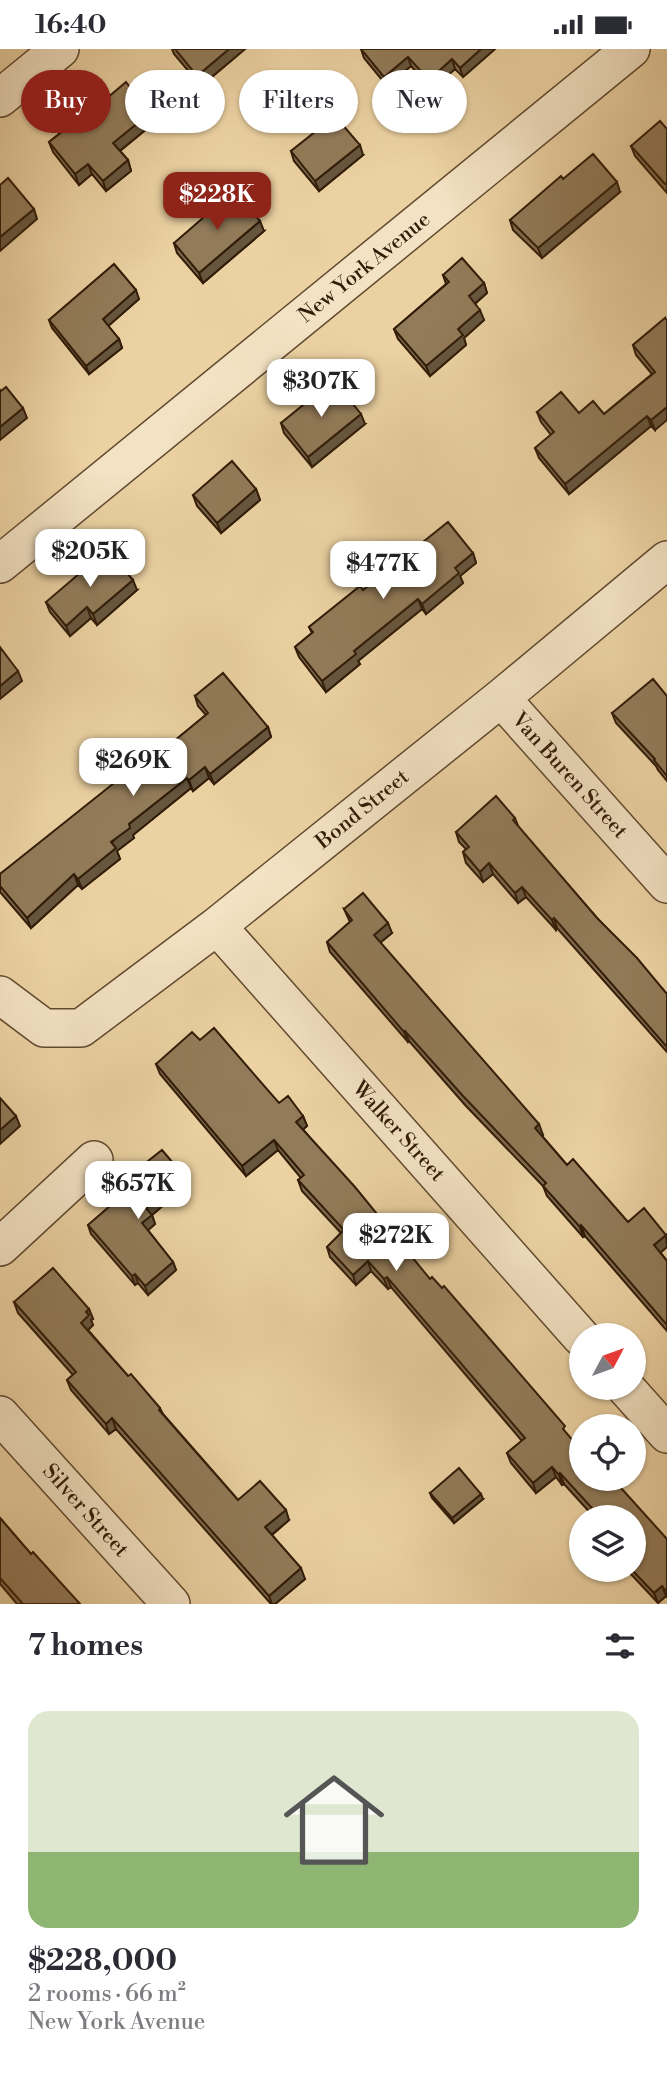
<!DOCTYPE html>
<meta charset="utf-8">
<style>
body{margin:0;font-family:"Libre Bodoni",serif;background:#f7f7f7;color:#2b2b33;height:100vh;display:flex;flex-direction:column;font-size:26px;white-space:nowrap}
*{box-sizing:border-box;margin:0}
p{font-size:23px;color:#7c7c81}
.icon{flex:none;width:38px;height:38px;fill:none;stroke:currentColor;stroke-width:2;stroke-linecap:round;stroke-linejoin:round}
.map{position:relative;height:1555px;overflow:hidden}
.side{display:flex;flex-direction:column;background:#fff;flex:1}
.side>*{flex:none}
.banner{position:absolute;left:21px;top:21px;width:626px;height:63px;display:flex;gap:14px}
.needle{width:46px;rotate:49deg}
.fabs{position:absolute;left:569px;top:1274px;display:grid;gap:14px}
.fabs a{display:grid;place-items:center;width:77px;height:77px;border-radius:50%;background:#fff;box-shadow:0 2px 5px #0004;font-size:35px}
.price{position:absolute;translate:-50% -60px;padding:0 16px;border-radius:14px;background:#fff;color:#222;font-size:23px;line-height:46px;filter:drop-shadow(0 2px 4px #0008)}
.price::after{content:'';position:absolute;left:50%;top:42px;width:21px;height:16px;margin-left:-10px;background:inherit;clip-path:polygon(0 0,100% 0,50% 100%)}
.price.on{background:#8f2418;color:#fff}
ul{padding:0;list-style:none}
li{display:grid;align-content:center;gap:14px;height:371px;padding:0 28px}
li span{display:grid;place-items:center;height:217px;border-radius:21px;color:#555}
li>.icon{margin-inline-start:auto}
span .icon{width:126px;height:126px;fill:#fffc;stroke-width:1}
li b{font-size:30px}
h2{display:flex;justify-content:space-between;align-items:center;height:84px;padding:0 28px;font-size:30px}
.chip{padding:0 24px;border-radius:32px;background:#fff;box-shadow:0 2px 5px #0004;font-size:24px;line-height:63px}
.chip.on{background:#8f2418;color:#fff}
.status{display:flex;justify-content:space-between;align-items:center;height:49px;padding:0 35px;background:#fff;direction:ltr}
.status svg{height:19px;fill:currentColor}
.map>svg:first-child{display:block}
</style>
<div class="status"><b>16:40</b><svg viewBox="0 0 49 12"><path d="M0 12V9h3v3zM5 12V6h3v6zM10 12V3h3v9zM15 12V0h3v12zM26 1h20v11H26zM47 4h2v5h-2z"/></svg></div>
<div class="map">
<svg width="667" height="1555" viewBox="0 0 667 1555">
<rect width="100%" height="100%" fill="#ecd2a3"/>
<filter id="stains"><feTurbulence type="fractalNoise" baseFrequency=".00286" numOctaves="4"/><feColorMatrix values="0 0 0 0 .2 0 0 0 0 .09 0 0 0 0 .02 0 0 0 .5 -.17"/></filter>
<radialGradient id="worn" r=".72"><stop offset=".6" stop-color="#630" stop-opacity="0"/><stop offset="1" stop-color="#630" stop-opacity=".3"/></radialGradient>
<g fill="none" stroke-linecap="round" stroke-linejoin="round">
<defs>
<path id="minor" d="M 0,49 L 60,0
M 0,515 L 631,0
M 501,649 L 667,835
M 217,877 L 581,1288
M 0,946 L 44,979 L 81,979 L 217,877 L 501,649 L 667,511
M 0,1198 L 94,1111
M 626,1339 L 667,1385
M 0,1366 L 171,1555"/>
</defs>
<use href="#minor" stroke="#604a2f" stroke-width="40"/>
<use href="#minor" stroke="#f3e2c3" stroke-width="37"/>
</g>
<path fill="#7e6a4d" stroke="#311c08" stroke-width="2" d="M 172,0 L 245,0 L 201,37 L 174,5 Z
M 361,0 L 495,0 L 463,28 L 455,20 L 432,40 L 411,17 L 387,37 L 364,9 Z
M 70,63 L 154,74 L 120,102 L 128,111 L 131,122 L 106,142 L 92,125 L 79,136 L 53,103 L 49,93 L 74,73 Z
M 667,80 L 667,144 L 635,107 L 631,97 Z
M 291,102 L 363,106 L 319,142 L 294,112 Z
M 563,130 L 620,143 L 542,209 L 513,181 L 510,171 Z
M 264,182 L 203,234 L 177,204 L 174,194 Z
M 443,226 L 484,234 L 487,244 L 475,255 L 484,271 L 464,289 L 466,296 L 430,327 L 398,290 L 394,280 L 446,235 Z
M 139,250 L 108,277 L 119,290 L 122,299 L 89,325 L 52,279 L 49,271 Z
M 665,269 L 655,381 L 651,377 L 569,445 L 539,409 L 535,399 L 551,386 L 541,373 L 537,363 L 604,365 L 652,325 L 636,306 L 633,296 Z
M 281,374 L 365,375 L 312,418 L 284,384 Z
M 256,440 L 260,451 L 221,484 L 197,457 L 193,446 Z
M 473,504 L 476,514 L 460,527 L 463,534 L 426,565 L 422,560 L 358,612 L 360,615 L 326,643 L 299,608 L 295,598 L 312,584 L 309,578 L 363,541 Z
M 137,541 L 97,576 L 91,569 L 70,587 L 50,563 L 46,553 Z
M 195,647 L 268,678 L 271,688 L 214,735 L 209,729 L 193,742 L 191,739 L 133,786 L 134,789 L 117,802 L 120,810 L 82,840 L 78,836 L 31,879 L 0,843 L 0,825 L 128,730 L 206,666 L 198,657 Z
M 667,647 L 667,732 L 658,721 L 656,717 L 616,674 L 612,664 Z
M 515,769 L 519,779 L 597,869 L 667,945 L 667,1003 L 557,879 L 556,881 L 526,848 L 518,854 L 493,825 L 483,833 L 466,814 L 463,803 L 466,800 L 459,793 L 456,783 Z
M 344,860 L 392,884 L 380,894 L 543,1086 L 542,1087 L 567,1116 L 660,1203 L 667,1212 L 667,1282 L 585,1187 L 583,1188 L 547,1147 L 543,1137 L 466,1057 L 409,992 L 408,993 L 330,903 L 327,893 L 350,873 Z
M 200,991 L 279,1054 L 303,1067 L 307,1077 L 303,1080 L 581,1430 L 667,1490 L 667,1548 L 666,1547 L 658,1554 L 627,1521 L 634,1521 L 634,1468 L 594,1468 L 564,1435 L 562,1436 L 556,1428 L 536,1444 L 511,1414 L 507,1404 L 522,1392 L 391,1238 L 388,1240 L 371,1222 L 356,1236 L 330,1208 L 327,1198 L 341,1184 L 302,1142 L 298,1131 L 301,1129 L 278,1101 L 246,1127 L 160,1025 L 156,1015 Z
M 133,1124 L 184,1127 L 187,1136 L 152,1166 L 155,1175 L 148,1181 L 173,1213 L 176,1221 L 148,1246 L 138,1234 L 135,1236 L 91,1185 L 88,1176 L 137,1134 Z
M 14,1253 L 89,1260 L 93,1270 L 91,1271 L 93,1276 L 88,1281 L 128,1327 L 160,1359 L 163,1365 L 238,1451 L 289,1471 L 272,1486 L 305,1530 L 275,1555 L 271,1555 L 116,1380 L 109,1385 L 71,1341 L 67,1331 L 73,1326 L 18,1264 Z
M 430,1444 L 483,1450 L 454,1474 L 432,1449 Z
M 0,1469 L 31,1505 L 80,1555 L 17,1555 L 0,1535 Z"/>
<path fill="#66563e" stroke="#311c08" stroke-width="2" d="M 229,0 L 245,0 L 201,37 L 197,27 Z
M 481,0 L 495,0 L 463,28 L 460,19 Z
M 408,8 L 411,17 L 387,37 L 384,28 Z
M 452,10 L 455,20 L 432,40 L 429,31 Z
M 150,64 L 154,74 L 117,104 L 113,94 Z
M 360,96 L 363,106 L 319,142 L 315,132 Z
M 128,111 L 131,122 L 106,142 L 103,132 Z
M 88,115 L 92,125 L 79,136 L 75,125 Z
M 617,133 L 620,143 L 542,209 L 538,199 Z
M 34,160 L 37,170 L 0,202 L 0,188 Z
M 260,172 L 264,182 L 203,234 L 199,224 Z
M 484,234 L 487,244 L 472,257 L 469,247 Z
M 136,241 L 139,250 L 106,279 L 103,270 Z
M 480,261 L 484,271 L 464,289 L 466,296 L 430,327 L 426,317 L 458,280 Z
M 119,290 L 122,299 L 89,325 L 86,317 Z
M 667,358 L 667,371 L 655,381 L 651,371 Z
M 23,359 L 27,369 L 0,391 L 0,378 Z
M 361,365 L 365,375 L 312,418 L 308,408 Z
M 647,367 L 651,377 L 569,445 L 565,435 Z
M 256,440 L 260,451 L 221,484 L 217,474 Z
M 473,504 L 476,514 L 460,527 L 463,534 L 426,565 L 422,555 L 455,519 Z
M 133,531 L 137,541 L 97,576 L 93,565 Z
M 418,550 L 422,560 L 358,612 L 360,615 L 326,643 L 322,632 L 354,602 Z
M 87,558 L 91,569 L 70,587 L 66,577 Z
M 18,622 L 22,632 L 0,650 L 0,637 Z
M 268,678 L 271,688 L 214,735 L 210,725 Z
M 205,718 L 209,729 L 193,742 L 189,731 Z
M 187,729 L 191,739 L 133,786 L 134,789 L 117,802 L 120,810 L 82,840 L 78,830 L 129,775 Z
M 489,814 L 493,825 L 483,833 L 480,823 Z
M 74,825 L 78,836 L 31,879 L 27,869 Z
M 522,838 L 526,848 L 518,854 L 515,844 Z
M 554,869 L 557,879 L 556,881 L 552,871 Z
M 388,874 L 392,884 L 377,896 L 374,886 Z
M 405,982 L 409,992 L 408,993 L 404,983 Z
M 16,1067 L 20,1077 L 0,1095 L 0,1081 Z
M 303,1067 L 307,1077 L 300,1083 L 296,1073 Z
M 539,1075 L 543,1086 L 539,1089 L 535,1079 Z
M 274,1091 L 278,1101 L 246,1127 L 242,1117 Z
M 184,1127 L 187,1136 L 152,1166 L 155,1175 L 146,1183 L 142,1174 L 146,1159 Z
M 581,1176 L 585,1187 L 583,1188 L 580,1178 Z
M 666,1186 L 667,1198 L 658,1206 L 654,1196 Z
M 368,1212 L 371,1222 L 356,1236 L 353,1226 Z
M 173,1213 L 176,1221 L 148,1246 L 145,1237 Z
M 135,1225 L 138,1234 L 135,1236 L 132,1227 Z
M 387,1228 L 391,1238 L 388,1240 L 384,1230 Z
M 89,1260 L 93,1270 L 91,1271 L 93,1276 L 85,1284 L 81,1274 L 86,1263 Z
M 112,1369 L 116,1380 L 109,1385 L 106,1375 Z
M 552,1418 L 556,1428 L 536,1444 L 533,1434 Z
M 560,1424 L 564,1435 L 562,1436 L 559,1426 Z
M 481,1445 L 483,1450 L 454,1474 L 452,1469 Z
M 286,1461 L 289,1471 L 269,1488 L 265,1478 Z
M 301,1519 L 305,1530 L 275,1555 L 272,1555 L 269,1547 Z
M 662,1537 L 666,1547 L 658,1554 L 654,1544 Z"/>
<path fill="#927b59" stroke="#311c08" stroke-width="2" d="M 175,0 L 229,0 L 197,27 Z
M 361,0 L 481,0 L 460,19 L 452,10 L 429,31 L 408,8 L 384,28 Z
M 126,33 L 150,64 L 113,94 L 128,111 L 103,132 L 88,115 L 75,125 L 49,93 L 77,71 L 70,63 L 91,45 L 100,55 Z
M 335,67 L 360,96 L 315,132 L 291,102 Z
M 660,72 L 667,80 L 667,134 L 665,135 L 631,97 Z
M 593,105 L 617,133 L 538,199 L 510,171 L 561,127 L 563,130 Z
M 8,129 L 34,160 L 0,188 L 0,136 Z
M 234,142 L 260,172 L 199,224 L 174,194 Z
M 462,209 L 484,234 L 469,247 L 480,261 L 458,280 L 463,286 L 426,317 L 394,280 L 449,233 L 443,226 Z
M 114,215 L 136,241 L 103,270 L 119,290 L 86,317 L 49,271 Z
M 665,269 L 667,271 L 667,358 L 651,371 L 647,367 L 565,435 L 535,399 L 554,383 L 537,363 L 561,343 L 579,364 L 593,352 L 604,365 L 655,323 L 633,296 Z
M 334,331 L 361,365 L 308,408 L 281,374 Z
M 6,338 L 23,359 L 0,378 L 0,341 L 1,342 Z
M 232,412 L 256,440 L 217,474 L 193,446 Z
M 448,473 L 473,504 L 455,519 L 459,524 L 422,555 L 418,550 L 354,602 L 356,605 L 322,632 L 295,598 L 313,583 L 309,578 L 360,537 L 363,541 Z
M 107,501 L 133,531 L 93,565 L 87,558 L 66,577 L 46,553 Z
M 0,598 L 18,622 L 0,637 Z
M 223,624 L 268,678 L 210,725 L 205,718 L 189,731 L 187,729 L 129,775 L 130,779 L 111,793 L 116,799 L 78,830 L 74,825 L 27,869 L 0,837 L 0,825 L 124,726 L 128,730 L 208,664 L 195,647 Z
M 653,630 L 667,647 L 667,727 L 654,711 L 655,710 L 612,664 Z
M 496,747 L 515,769 L 513,771 L 597,869 L 637,909 L 667,945 L 667,998 L 554,869 L 552,871 L 522,838 L 515,844 L 489,814 L 480,823 L 463,803 L 469,798 L 456,783 Z
M 363,844 L 388,874 L 374,886 L 539,1075 L 535,1079 L 567,1116 L 573,1110 L 628,1173 L 644,1159 L 666,1186 L 654,1196 L 667,1212 L 667,1276 L 581,1176 L 580,1178 L 543,1137 L 546,1134 L 463,1047 L 405,982 L 404,983 L 327,893 L 352,871 L 344,860 Z
M 214,979 L 279,1054 L 288,1047 L 303,1067 L 296,1073 L 355,1138 L 430,1230 L 432,1228 L 442,1239 L 444,1237 L 565,1377 L 563,1380 L 581,1401 L 581,1430 L 613,1430 L 667,1490 L 667,1543 L 662,1537 L 654,1544 L 632,1521 L 634,1521 L 634,1468 L 600,1468 L 560,1424 L 559,1426 L 552,1418 L 533,1434 L 507,1404 L 525,1389 L 387,1228 L 384,1230 L 368,1212 L 353,1226 L 327,1198 L 344,1181 L 298,1131 L 304,1126 L 274,1091 L 242,1117 L 156,1015 L 192,983 L 200,991 Z
M 0,1049 L 16,1067 L 0,1081 Z
M 162,1101 L 184,1127 L 146,1159 L 152,1166 L 142,1174 L 173,1213 L 145,1237 L 135,1225 L 132,1227 L 88,1176 L 139,1132 L 133,1124 Z
M 53,1219 L 89,1260 L 86,1263 L 89,1266 L 81,1274 L 128,1327 L 131,1325 L 160,1359 L 159,1361 L 238,1451 L 260,1432 L 286,1461 L 265,1478 L 301,1519 L 269,1547 L 112,1369 L 106,1375 L 67,1331 L 76,1323 L 14,1253 Z
M 459,1419 L 481,1445 L 452,1469 L 430,1444 Z
M 0,1469 L 31,1505 L 33,1503 L 80,1555 L 23,1555 L 0,1529 Z"/>
<g text-anchor="middle" stroke-width="7" stroke-linejoin="round" paint-order="stroke">
<g font-size="21" fill="#311c08" stroke="#f3e2c3">
<text transform="translate(364 218) rotate(-39)" y="7">New York Avenue</text>
<text transform="translate(570 726) rotate(48)" y="7">Van Buren Street</text>
<text transform="translate(362 760) rotate(-39)" y="7">Bond Street</text>
<text transform="translate(399 1082) rotate(48)" y="7">Walker Street</text>
<text transform="translate(86 1461) rotate(48)" y="7">Silver Street</text>
</g>
</g>
<rect width="100%" height="100%" filter="url(#stains)"/>
<rect width="100%" height="100%" fill="url(#worn)"/>
</svg>
<div class="fabs">
<a><svg class="needle" viewBox="-14 -14 28 28"><path d="M0-13l5 13h-10z" fill="#e53935"/><path d="M0 13l5-13h-10z" fill="#7c7c81"/></svg></a>
<a><svg class="icon" aria-label="locate" viewBox="0 0 24 24"><circle cx="12" cy="12" r="6"/><path d="M12 2v4M12 18v4M2 12h4M18 12h4"/></svg></a>
<a><svg class="icon" aria-label="layers" viewBox="0 0 24 24"><path d="M12 4l9 5-9 5-9-5zM3 14l9 5 9-5"/></svg></a>
</div>
<b class="price on" style="left:217px;top:183px">$228K</b>
<b class="price" style="left:321px;top:370px">$307K</b>
<b class="price" style="left:90px;top:540px">$205K</b>
<b class="price" style="left:383px;top:552px">$477K</b>
<b class="price" style="left:133px;top:749px">$269K</b>
<b class="price" style="left:138px;top:1172px">$657K</b>
<b class="price" style="left:396px;top:1224px">$272K</b>
<div class="banner">
<a class="chip on">Buy</a>
<a class="chip">Rent</a>
<a class="chip">Filters</a>
<a class="chip">New</a>
</div>
</div>
<section class="side">
<h2>7 homes<svg class="icon" aria-label="filters" viewBox="0 0 24 24"><path d="M4 7h16M4 17h16"/><circle cx="9" cy="7" r="2"/><circle cx="15" cy="17" r="2"/></svg></h2>
<ul>
<li><span style="background:linear-gradient(#dfe7d0 65%,#8fb573 0)"><svg class="icon" aria-label="home" viewBox="0 0 24 24"><path d="M3 11l9-7 9 7M6 9v11h12V9"/></svg></span><div><b>$228,000</b><p>2 rooms · 66 m²</p><p>New York Avenue</p></div></li>
</ul>
</section>
